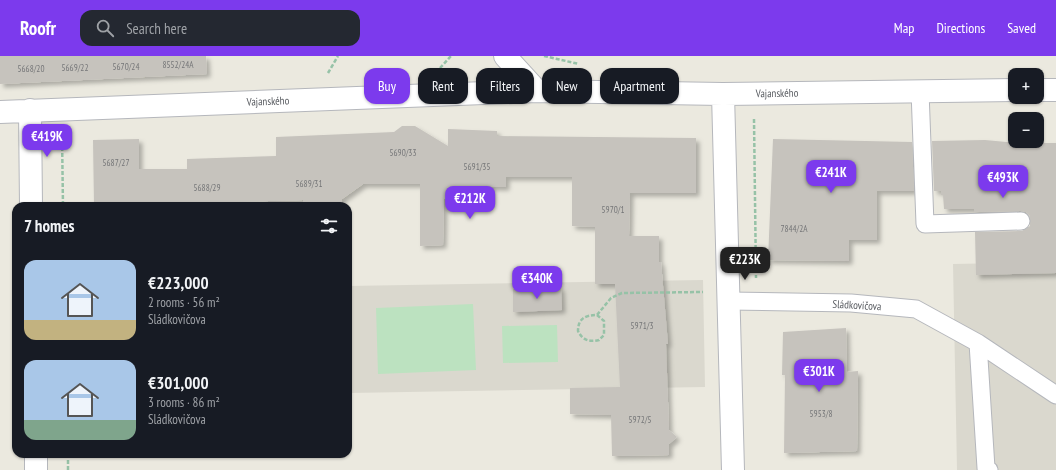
<!DOCTYPE html>
<meta charset="utf-8">
<style>
body{margin:0;font-family:"PT Sans Narrow",sans-serif;background:#242831;color:#f1f3f6;height:100vh;display:flex;flex-direction:column;font-size:15px;white-space:nowrap}
*{box-sizing:border-box;margin:0}
p{font-size:13px;color:#9ea1a6}
.icon{flex:none;width:22px;height:22px;fill:none;stroke:currentColor;stroke-width:2;stroke-linecap:round;stroke-linejoin:round}
.map{position:relative;flex:1;overflow:hidden}
.panel{position:absolute;left:12px;top:146px;width:340px;height:256px;display:flex;flex-direction:column;background:#171b24;border-radius:12px;box-shadow:0 1px 3px #0004}
.panel>*{flex:none}
.hud{position:absolute;left:364px;top:12px;width:380px;height:36px;display:flex;gap:8px}
.buttons{position:absolute;left:1008px;top:12px;display:grid;gap:8px}
.buttons a{display:grid;place-items:center;width:36px;height:36px;border-radius:8px;background:#171b24;box-shadow:0 1px 3px #0004;font-size:20px}
.price{position:absolute;translate:-50% -34px;padding:0 9px;border-radius:8px;background:#7c3aed;color:#fff;font-size:13px;line-height:26px;filter:drop-shadow(0 1px 2px #0008)}
.price::after{content:'';position:absolute;left:50%;top:24px;width:12px;height:9px;margin-left:-6px;background:inherit;clip-path:polygon(0 0,100% 0,50% 100%)}
.price.selected{background:#222;color:#fff}
ul{padding:0;list-style:none}
li{display:flex;align-items:center;gap:12px;height:100px;padding:0 12px}
li span{display:grid;place-items:center;flex:none;width:112px;height:80px;border-radius:12px;color:#555}
li>.icon{margin-inline-start:auto}
span .icon{width:48px;height:48px;fill:#fffc;stroke-width:1}
li b{font-size:17px}
h2{display:flex;justify-content:space-between;align-items:center;height:48px;padding:0 12px;font-size:17px}
.tag{padding:0 14px;border-radius:12px;background:#171b24;box-shadow:0 1px 3px #0004;font-size:14px;line-height:36px}
.tag.selected{background:#7c3aed;color:#fff}
header{display:flex;align-items:center;gap:24px;box-sizing:border-box;height:56px;padding:0 20px;background:#7c3aed;color:#fff}
header strong{font-size:19px}
nav{display:flex;gap:22px;margin-inline-start:auto;font-size:14px}
.search{width:280px;height:36px;background:#242831;display:flex;align-items:center;gap:10px;box-sizing:border-box;padding:0 14px;border-radius:12px;color:#9ea1a6;font-size:15px}
.map>svg:first-child{display:block}
</style>
<header>
<strong>Roofr</strong>
<div class="search"><svg class="icon" aria-label="search" viewBox="0 0 24 24"><circle cx="10" cy="10" r="6"/><path d="M15 15l6 6"/></svg>Search here</div>
<nav><a>Map</a><a>Directions</a><a>Saved</a></nav>
</header>
<div class="map">
<svg width="1056" height="414" viewBox="0 0 1056 414">
<defs>
<filter id="shadow"><feDropShadow dx="3.5" dy="3.5" stdDeviation="2" flood-color="#0004"/></filter>
</defs>
<rect width="100%" height="100%" fill="#ebe9df"/>
<path fill="#dad8ce" d="M 1056,206 L 1056,414 L 957,414 L 953,208 Z
M 703,224 L 705,331 L 349,337 L 348,230 Z"/>
<path fill="#bce2c0" d="M 473,248 L 476,314 L 378,318 L 376,252 Z
M 557,269 L 558,306 L 503,307 L 502,270 Z"/>
<path fill="#c6c3bd" filter="url(#shadow)" d="M 0,0 L 206,0 L 207,18 L 0,28 Z
M 402,70 L 415,70 L 448,90 L 448,73 L 497,75 L 497,80 L 696,82 L 696,137 L 630,137 L 629,180 L 659,180 L 659,206 L 661,206 L 668,288 L 666,288 L 669,374 L 677,381 L 669,388 L 669,399 L 612,400 L 611,359 L 570,358 L 570,332 L 620,331 L 615,228 L 595,228 L 595,171 L 572,170 L 572,121 L 506,121 L 506,131 L 489,131 L 489,144 L 444,143 L 443,189 L 420,190 L 420,128 L 363,128 L 342,143 L 342,150 L 303,150 L 303,144 L 236,146 L 236,150 L 94,150 L 93,84 L 139,83 L 139,113 L 187,113 L 187,103 L 276,100 L 276,81 L 394,76 Z
M 773,83 L 912,86 L 914,135 L 877,135 L 877,184 L 849,184 L 849,205 L 768,204 Z
M 985,84 L 1017,87 L 1056,87 L 1056,217 L 976,219 L 975,176 L 1022,175 L 1030,170 L 1030,160 L 1026,156 L 1021,155 L 974,156 L 974,153 L 944,153 L 943,139 L 941,139 L 941,135 L 934,135 L 932,85 Z
M 561,231 L 562,254 L 513,256 L 513,233 Z
M 846,272 L 847,316 L 858,315 L 857,395 L 784,397 L 785,319 L 782,319 L 783,276 Z"/>
<g fill="none" stroke-linecap="round" stroke-linejoin="round">
<defs>
<path id="lane" d="M 920,35 L 925,168 L 1021,165
M 728,245 L 851,247 L 916,253 L 978,287 L 986,412 L 989,414
M 978,287 L 1056,339"/>
<path id="street" d="M 505,0 L 537,35
M 1037,34 L 1056,34
M 723,38 L 733,414
M 30,54 L 31,150
M 0,56 L 537,35 L 723,38 L 1015,34
M 36,398 L 36,414"/>
</defs>
<use href="#lane" stroke="#b5b7bc" stroke-width="19"/>
<use href="#street" stroke="#b5b7bc" stroke-width="24"/>
<path stroke="#96c2a7" stroke-width="2.5" stroke-dasharray="4 2" stroke-linecap="butt" d="M 544,0 L 579,8
M 440,12 L 451,0
M 328,17 L 338,0
M 1021,60 L 1032,60
M 754,63 L 756,222
M 62,79 L 63,150
M 597,259 L 604,265 L 604,279 L 599,284 C 590,286 583,285 578,275 C 578,263 585,259 597,259 L 611,242 L 622,237 L 703,236
M 68,398 L 68,414"/>
<use href="#lane" stroke="#fff" stroke-width="17"/>
<use href="#street" stroke="#fff" stroke-width="22"/>
</g>
<g text-anchor="middle" stroke-width="3" stroke-linejoin="round" paint-order="stroke">
<g font-size="9" fill="#747577">
<text x="178" y="12">8552/24A</text>
<text x="126" y="14">5670/24</text>
<text x="75" y="15">5669/22</text>
<text x="31" y="16">5668/20</text>
<text x="403" y="100">5690/33</text>
<text x="116" y="110">5687/27</text>
<text x="477" y="114">5691/35</text>
<text x="309" y="131">5689/31</text>
<text x="207" y="135">5688/29</text>
<text x="613" y="157">5970/1</text>
<text x="794" y="176">7844/2A</text>
<text x="642" y="273">5971/3</text>
<text x="821" y="361">5953/8</text>
<text x="640" y="367">5972/5</text>
</g>
<g font-size="11" fill="#585b60" stroke="#fff">
<text transform="translate(777 37) rotate(-1)" y="4">Vajanského</text>
<text transform="translate(268 45) rotate(-2)" y="4">Vajanského</text>
<text transform="translate(857 249) rotate(3)" y="4">Sládkovičova</text>
</g>
</g>
</svg>
<div class="buttons">
<a>+</a>
<a>−</a>
</div>
<b class="price" style="left:47px;top:102px">€419K</b>
<b class="price" style="left:831px;top:138px">€241K</b>
<b class="price" style="left:1003px;top:143px">€493K</b>
<b class="price" style="left:470px;top:164px">€212K</b>
<b class="price selected" style="left:745px;top:225px">€223K</b>
<b class="price" style="left:537px;top:244px">€340K</b>
<b class="price" style="left:819px;top:337px">€301K</b>
<div class="hud">
<a class="tag selected">Buy</a>
<a class="tag">Rent</a>
<a class="tag">Filters</a>
<a class="tag">New</a>
<a class="tag">Apartment</a>
</div>
<section class="panel">
<h2>7 homes<svg class="icon" aria-label="filters" viewBox="0 0 24 24"><path d="M4 7h16M4 17h16"/><circle cx="9" cy="7" r="2"/><circle cx="15" cy="17" r="2"/></svg></h2>
<ul>
<li><span style="background:linear-gradient(#a9c7e8 75%,#c2b280 0)"><svg class="icon" aria-label="home" viewBox="0 0 24 24"><path d="M3 11l9-7 9 7M6 9v11h12V9"/></svg></span><div><b>€223,000</b><p>2 rooms · 56 m²</p><p>Sládkovičova</p></div></li>
<li><span style="background:linear-gradient(#a9c7e8 75%,#7fa58c 0)"><svg class="icon" aria-label="home" viewBox="0 0 24 24"><path d="M3 11l9-7 9 7M6 9v11h12V9"/></svg></span><div><b>€301,000</b><p>3 rooms · 86 m²</p><p>Sládkovičova</p></div></li>
</ul>
</section>
</div>
